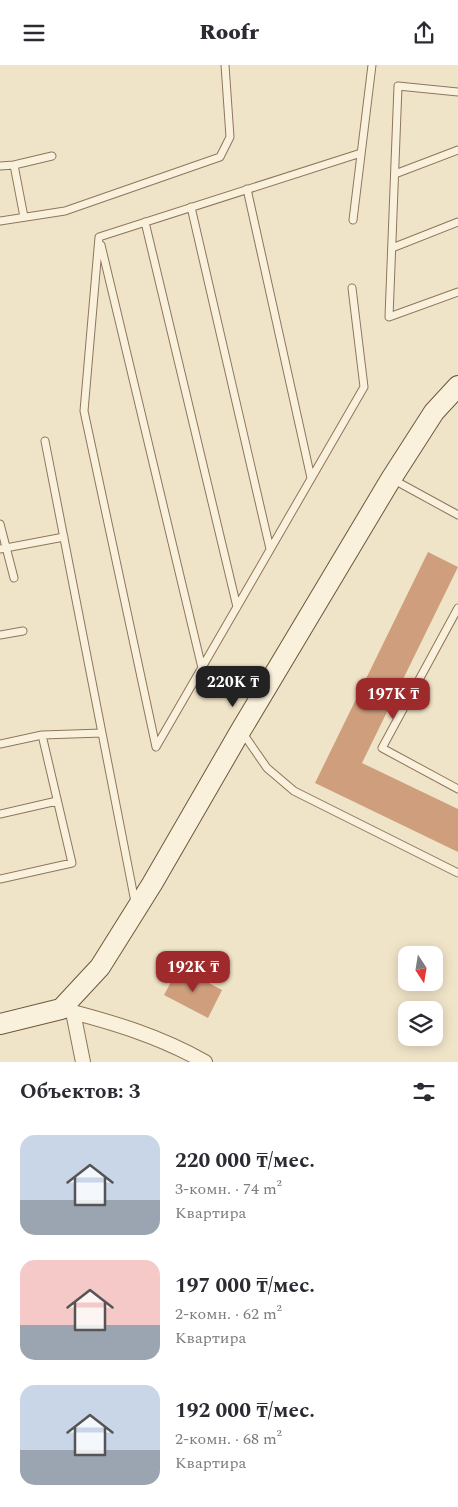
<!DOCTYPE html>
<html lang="ru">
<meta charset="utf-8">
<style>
body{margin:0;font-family:Spectral,serif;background:#f7f7f7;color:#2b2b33;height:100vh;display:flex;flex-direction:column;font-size:19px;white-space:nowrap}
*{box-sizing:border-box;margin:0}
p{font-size:16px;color:#7c7c81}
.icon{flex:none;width:28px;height:28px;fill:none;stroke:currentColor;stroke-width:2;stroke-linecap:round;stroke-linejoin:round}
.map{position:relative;height:997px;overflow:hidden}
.drawer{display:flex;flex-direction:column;background:#fff;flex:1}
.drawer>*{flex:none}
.needle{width:32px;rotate:168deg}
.buttons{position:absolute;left:398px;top:881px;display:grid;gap:10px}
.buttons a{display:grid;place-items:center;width:45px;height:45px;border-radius:10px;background:#fff;box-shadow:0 2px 12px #0003;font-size:25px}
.price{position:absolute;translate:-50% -42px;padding:0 11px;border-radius:10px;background:#9e2a2b;color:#fff;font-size:16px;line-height:32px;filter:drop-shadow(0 1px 2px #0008)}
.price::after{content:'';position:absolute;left:50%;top:30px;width:15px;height:11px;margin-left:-8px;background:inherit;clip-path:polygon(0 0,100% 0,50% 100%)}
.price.selected{background:#222;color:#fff}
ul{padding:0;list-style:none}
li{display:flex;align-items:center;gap:15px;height:125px;padding:0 20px}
li span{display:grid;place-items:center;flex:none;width:140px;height:100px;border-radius:15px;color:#555}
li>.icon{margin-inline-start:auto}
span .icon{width:60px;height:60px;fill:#fffc;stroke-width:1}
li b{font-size:21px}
h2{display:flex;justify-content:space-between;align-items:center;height:60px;padding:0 20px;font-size:21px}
header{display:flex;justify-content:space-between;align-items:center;height:65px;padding:0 20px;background:#fff;font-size:22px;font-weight:800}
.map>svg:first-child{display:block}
</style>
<header><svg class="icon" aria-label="menu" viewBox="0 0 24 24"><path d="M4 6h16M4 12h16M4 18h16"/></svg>Roofr<svg class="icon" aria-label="share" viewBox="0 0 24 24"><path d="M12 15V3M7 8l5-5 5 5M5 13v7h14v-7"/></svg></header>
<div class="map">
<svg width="458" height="997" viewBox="0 0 458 997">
<rect width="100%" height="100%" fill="#f0e4c8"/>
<path fill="#cf9f7d" d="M 428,487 L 458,502 L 362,698 L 458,744 L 458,787 L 315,718 Z
M 179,902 L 222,925 L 208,953 L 164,930 Z"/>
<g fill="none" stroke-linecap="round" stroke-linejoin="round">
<defs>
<path id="lane" d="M 458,27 L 398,21 L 389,252 L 458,227
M 14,100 L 24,152
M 0,101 L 14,100 L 52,91
M 395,109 L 458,85
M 247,124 L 311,413
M 191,142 L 270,484
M 353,155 L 372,0
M 0,156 L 65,146 L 220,92 L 230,72 L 225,0
M 145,157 L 237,542
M 101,180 L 202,603
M 392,183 L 458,157
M 352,223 L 364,322 L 156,682 L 84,346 L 99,172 L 361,88
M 45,376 L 135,837
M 394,415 L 458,450
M 0,459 L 14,513
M 0,484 L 64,472
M 458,543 L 382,683 L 458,724
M 0,570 L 23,566
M 242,667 L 267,703 L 294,726 L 458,808
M 0,679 L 42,670 L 102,668
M 0,749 L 57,736
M 0,814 L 72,798 L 42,670"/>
<path id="street" d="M 61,944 C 112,957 159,971 205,997
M 73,947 L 83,997"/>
<path id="secondary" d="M 0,959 L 61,944 L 100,902 L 152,819 L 241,665 L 391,414 L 434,347 L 458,321"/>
</defs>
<use href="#lane" stroke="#8d765c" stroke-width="9"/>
<use href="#street" stroke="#8d765c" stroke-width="16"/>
<use href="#secondary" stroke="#6f573f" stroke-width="22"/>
<use href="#lane" stroke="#faf1dc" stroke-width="7"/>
<use href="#street" stroke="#faf1dc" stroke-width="14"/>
<use href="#secondary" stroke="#faf1dc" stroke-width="20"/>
</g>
</svg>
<div class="buttons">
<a><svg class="needle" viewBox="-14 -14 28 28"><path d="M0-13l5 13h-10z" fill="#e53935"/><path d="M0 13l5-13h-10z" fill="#7c7c81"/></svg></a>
<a><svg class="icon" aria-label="layers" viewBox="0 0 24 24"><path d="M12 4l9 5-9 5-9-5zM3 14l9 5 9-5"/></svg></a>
</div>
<b class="price selected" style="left:233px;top:643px">220K ₸</b>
<b class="price" style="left:393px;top:655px">197K ₸</b>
<b class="price" style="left:193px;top:928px">192K ₸</b>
</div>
<section class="drawer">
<h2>Объектов: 3<svg class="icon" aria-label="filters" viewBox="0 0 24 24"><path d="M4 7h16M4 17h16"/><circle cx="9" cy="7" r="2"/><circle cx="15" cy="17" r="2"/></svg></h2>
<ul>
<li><span style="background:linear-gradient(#c9d6e8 65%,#9aa5b1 0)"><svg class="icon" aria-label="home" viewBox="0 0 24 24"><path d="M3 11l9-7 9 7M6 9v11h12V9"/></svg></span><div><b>220 000 ₸/мес.</b><p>3-комн. · 74 m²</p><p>Квартира</p></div></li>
<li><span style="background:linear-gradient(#f6c9c9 65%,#9aa5b1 0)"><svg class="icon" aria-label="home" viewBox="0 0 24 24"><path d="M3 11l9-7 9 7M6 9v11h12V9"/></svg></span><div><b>197 000 ₸/мес.</b><p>2-комн. · 62 m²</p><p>Квартира</p></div></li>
<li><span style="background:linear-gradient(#c9d6e8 65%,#9aa5b1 0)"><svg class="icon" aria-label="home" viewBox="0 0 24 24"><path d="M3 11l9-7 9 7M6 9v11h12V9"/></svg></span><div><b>192 000 ₸/мес.</b><p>2-комн. · 68 m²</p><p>Квартира</p></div></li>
</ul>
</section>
